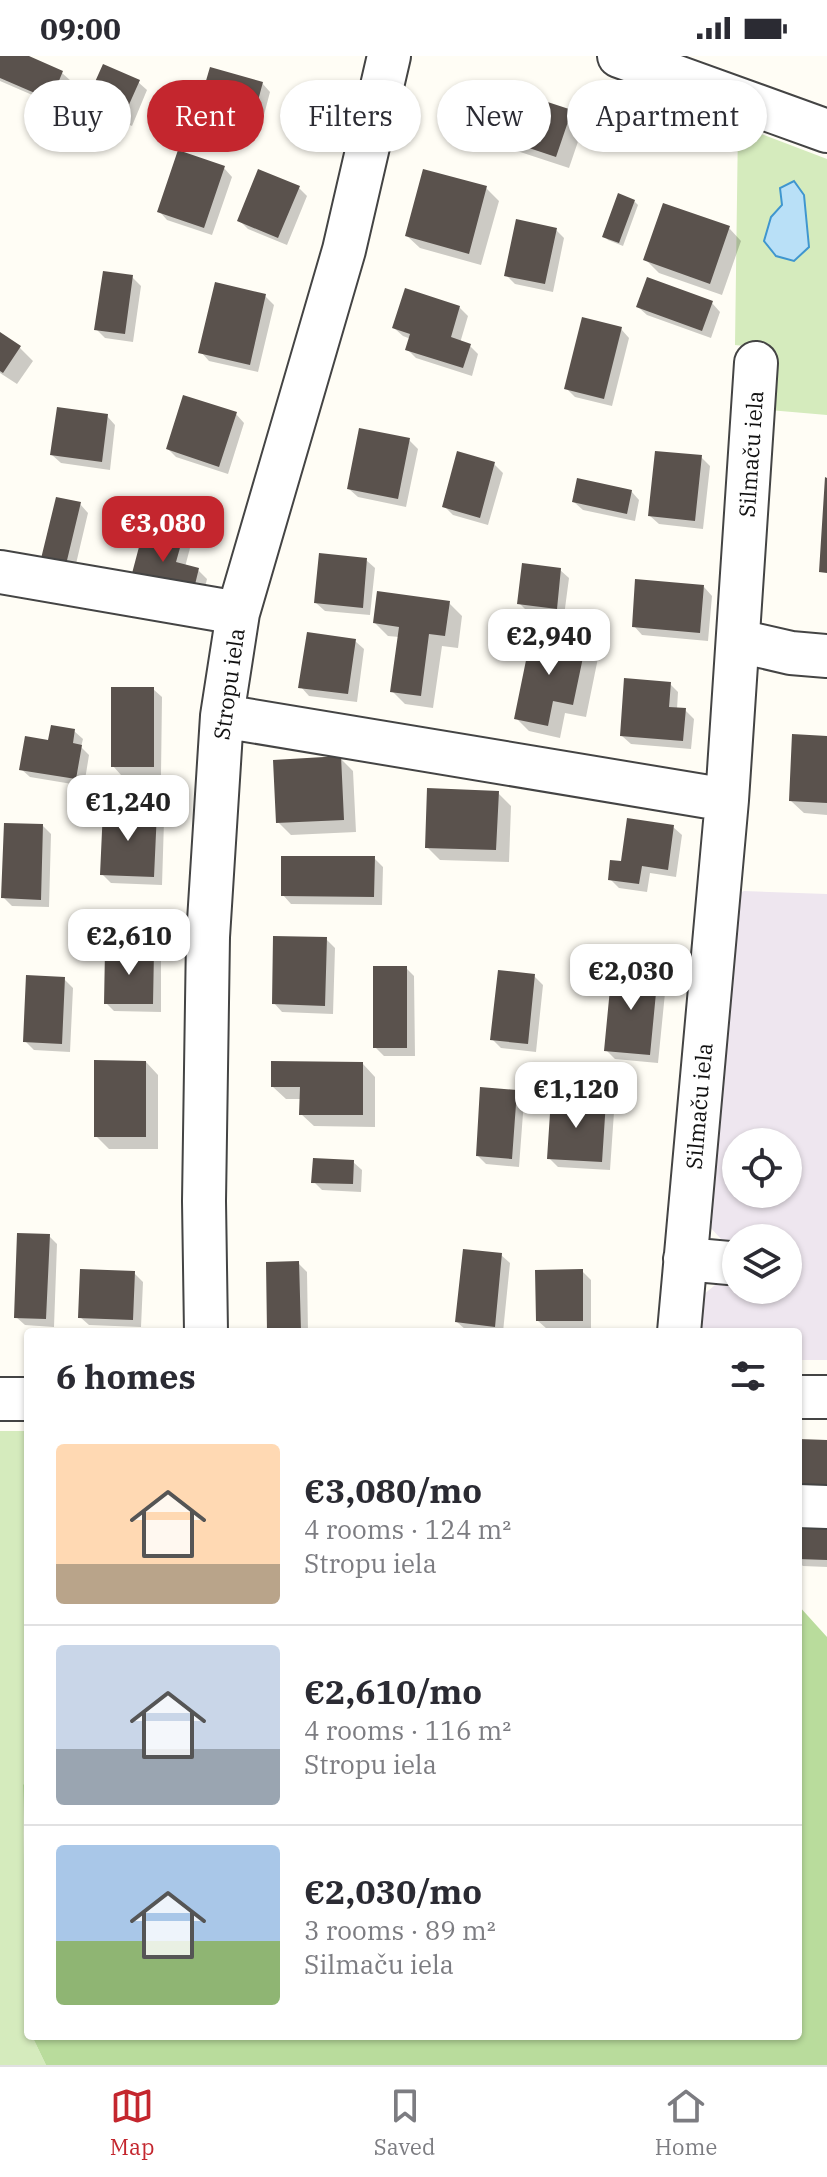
<!DOCTYPE html>
<meta charset="utf-8">
<style>
body{margin:0;font-family:"IBM Plex Serif",serif;background:#f2f2f3;color:#2b2b33;height:100vh;display:flex;flex-direction:column;font-size:30px;white-space:nowrap}
*{box-sizing:border-box;margin:0}
p{font-size:26px;color:#7c7c81}
.icon{flex:none;width:44px;height:44px;fill:none;stroke:currentColor;stroke-width:2;stroke-linecap:round;stroke-linejoin:round}
.map{position:relative;flex:1;overflow:hidden}
.details{position:absolute;left:24px;top:1272px;width:778px;height:712px;display:flex;flex-direction:column;background:#fff;border-radius:8px;box-shadow:0 2px 6px #0004}
.details>*{flex:none}
.guide{position:absolute;left:24px;top:24px;width:780px;height:72px;display:flex;gap:16px}
.controls{position:absolute;left:722px;top:1072px;display:grid;gap:16px}
.controls a{display:grid;place-items:center;width:80px;height:80px;border-radius:50%;background:#fff;box-shadow:0 2px 6px #0004;font-size:40px}
.price{position:absolute;translate:-50% -68px;padding:0 18px;border-radius:16px;background:#fff;color:#222;font-size:26px;line-height:52px;filter:drop-shadow(0 2px 4px #0008)}
.price::after{content:'';position:absolute;left:50%;top:48px;width:24px;height:18px;margin-left:-12px;background:inherit;clip-path:polygon(0 0,100% 0,50% 100%)}
.price.selected{background:#c4262e;color:#fff}
ul{padding:0;list-style:none}
li{display:flex;align-items:center;gap:24px;height:200px;padding:0 32px}
li+li{border-top:2px solid #e1e1e2}
li span{display:grid;place-items:center;flex:none;width:224px;height:160px;border-radius:8px;color:#555}
li>.icon{margin-inline-start:auto}
span .icon{width:96px;height:96px;fill:#fffc;stroke-width:1}
li b{font-size:34px}
h2{display:flex;justify-content:space-between;align-items:center;height:96px;padding:0 32px;font-size:34px}
.tag{padding:0 28px;border-radius:36px;background:#fff;box-shadow:0 2px 6px #0004;font-size:28px;line-height:72px}
.tag.selected{background:#c4262e;color:#fff}
.status{display:flex;justify-content:space-between;align-items:center;height:56px;padding:0 40px;background:#fff;direction:ltr}
.status svg{height:22px;fill:currentColor}
.tab-bar{display:flex;justify-content:space-around;align-items:center;height:112px;border-top:2px solid #e1e1e2;background:#fff;font-size:22px;color:#7c7c81}
.tab-bar a{display:grid;justify-items:center;gap:4px}
.tab-bar .selected{color:#c4262e}
.map>svg:first-child{display:block}
</style>
<div class="status"><b>09:00</b><svg viewBox="0 0 49 12"><path d="M0 12V9h3v3zM5 12V6h3v6zM10 12V3h3v9zM15 12V0h3v12zM26 1h20v11H26zM47 4h2v5h-2z"/></svg></div>
<div class="map">
<svg width="827" height="2009" viewBox="0 0 827 2009">
<rect width="100%" height="100%" fill="#fffdf5"/>
<path fill="#eee6ef" fill-rule="evenodd" d="M 744,835 L 827,838 L 827,1304 L 798,1304 L 798,1276 L 700,1276 L 703,1239 L 726,1220 L 732,1195 L 709,1170 L 737,838 ZM 736,1086 L 788,1086 L 788,1138 L 736,1138 ZM 736,1182 L 788,1182 L 788,1234 L 736,1234 Z"/>
<path fill="#d5ebbd" d="M 738,69 L 827,103 L 827,359 L 769,354 L 773,293 L 735,289 Z
M 0,1375 L 28,1375 L 28,1724 L 23,1730 L 26,1967 L 28,1980 L 32,1980 L 46,2009 L 0,2009 Z"/>
<path fill="#b9dc9c" d="M 798,1549 L 827,1581 L 827,2009 L 46,2009 L 32,1980 L 798,1980 Z
M 28,1724 L 28,1971 L 23,1729 Z"/>
<path fill="#b9e0f7" stroke="#3f96cf" stroke-width="2" d="M 794,125 L 804,139 L 809,191 L 794,205 L 776,200 L 764,185 L 771,161 L 782,149 L 780,132 Z"/>
<path fill="#0003" d="M 0,0 L 24,0 L 62,17 L 71,25 L 60,51 L 0,25 Z
M 138,26 L 147,34 L 132,70 L 97,55 L 88,46 Z
M 262,27 L 270,36 L 260,74 L 209,60 L 201,52 Z
M 571,55 L 584,68 L 569,112 L 487,85 L 474,72 Z
M 224,112 L 232,121 L 212,179 L 167,164 L 159,155 Z
M 299,132 L 307,140 L 287,189 L 248,173 L 239,164 Z
M 486,132 L 499,145 L 481,209 L 420,192 L 407,180 Z
M 634,145 L 638,149 L 623,190 L 608,184 L 604,180 Z
M 729,172 L 741,185 L 722,239 L 659,217 L 646,204 Z
M 556,174 L 564,182 L 553,236 L 515,228 L 506,219 Z
M 132,221 L 141,230 L 133,286 L 105,282 L 97,274 Z
M 265,240 L 274,249 L 258,316 L 209,305 L 201,296 Z
M 712,247 L 720,256 L 711,282 L 647,259 L 638,251 Z
M 459,251 L 468,260 L 460,287 L 470,290 L 478,298 L 472,320 L 416,302 L 407,293 L 411,283 L 403,280 L 394,272 Z
M 621,273 L 629,282 L 612,350 L 575,341 L 566,332 Z
M 0,279 L 20,292 L 33,305 L 17,328 L 0,317 Z
M 236,358 L 244,367 L 228,418 L 176,401 L 168,393 Z
M 107,360 L 115,369 L 110,414 L 61,407 L 52,399 Z
M 409,384 L 418,393 L 406,451 L 358,441 L 349,433 Z
M 701,401 L 710,410 L 703,473 L 659,468 L 650,460 Z
M 494,408 L 503,417 L 488,469 L 453,459 L 444,450 Z
M 631,435 L 639,444 L 635,465 L 583,454 L 574,446 Z
M 80,448 L 88,457 L 71,529 L 40,515 Z
M 145,474 L 182,483 L 190,492 L 185,511 L 198,514 L 207,523 L 201,548 Z
M 366,504 L 375,512 L 370,559 L 325,555 L 316,547 Z
M 560,514 L 569,522 L 564,560 L 528,556 L 520,548 Z
M 704,531 L 712,540 L 708,585 L 642,579 L 634,570 Z
M 449,547 L 462,560 L 458,592 L 442,590 L 433,652 L 405,648 L 392,635 L 399,581 L 388,580 L 375,567 Z
M 355,585 L 364,593 L 357,646 L 309,640 L 301,631 Z
M 585,589 L 598,602 L 586,661 L 565,657 L 560,682 L 529,675 L 516,662 Z
M 670,628 L 678,636 L 677,653 L 685,654 L 694,663 L 691,693 L 631,688 L 622,680 Z
M 153,633 L 162,641 L 161,719 L 121,719 L 113,710 Z
M 74,675 L 83,683 L 81,691 L 89,699 L 84,730 L 30,721 L 21,713 L 50,686 Z
M 827,682 L 827,759 L 804,757 L 791,745 Z
M 340,702 L 353,715 L 356,776 L 291,779 L 278,766 Z
M 498,737 L 511,750 L 509,806 L 440,804 L 427,791 Z
M 156,757 L 164,765 L 162,829 L 111,827 L 102,818 Z
M 43,770 L 51,778 L 49,851 L 12,850 L 3,841 Z
M 673,771 L 682,779 L 676,821 L 650,817 L 647,836 L 619,832 L 610,823 L 623,808 Z
M 374,802 L 383,811 L 382,849 L 291,848 L 283,839 Z
M 326,883 L 335,892 L 333,958 L 282,956 L 274,947 Z
M 153,896 L 161,905 L 161,956 L 114,955 L 106,947 Z
M 406,912 L 414,920 L 415,1000 L 384,1000 L 375,991 Z
M 658,918 L 666,927 L 658,1007 L 615,1003 L 606,994 Z
M 534,920 L 543,929 L 536,996 L 501,992 L 492,983 Z
M 64,923 L 73,932 L 70,996 L 34,994 L 25,985 Z
M 146,1006 L 158,1019 L 158,1093 L 109,1093 L 96,1080 Z
M 363,1008 L 375,1021 L 375,1071 L 314,1070 L 301,1058 L 301,1043 L 286,1043 L 273,1031 Z
M 516,1036 L 524,1044 L 519,1111 L 486,1108 L 478,1100 Z
M 605,1047 L 614,1056 L 610,1114 L 558,1111 L 549,1102 Z
M 353,1106 L 362,1114 L 361,1136 L 322,1134 L 314,1126 Z
M 49,1180 L 57,1188 L 54,1271 L 25,1269 L 16,1261 Z
M 501,1199 L 510,1207 L 503,1276 L 466,1274 L 457,1266 Z
M 298,1207 L 307,1216 L 308,1276 L 270,1276 Z
M 582,1215 L 591,1224 L 591,1273 L 547,1273 L 538,1265 Z
M 134,1217 L 143,1226 L 141,1271 L 89,1269 L 80,1261 Z
M 798,1471 L 827,1472 L 827,1511 L 803,1510 L 798,1506 Z"/>
<path fill="#5a524d" d="M 0,0 L 29,0 L 63,15 L 51,44 L 0,22 Z
M 103,8 L 140,24 L 123,62 L 86,46 Z
M 210,11 L 263,26 L 252,67 L 198,52 Z
M 487,26 L 572,54 L 556,101 L 472,73 Z
M 178,94 L 225,110 L 204,172 L 157,156 Z
M 258,113 L 300,130 L 278,182 L 237,165 Z
M 423,113 L 487,130 L 469,198 L 405,180 Z
M 618,137 L 635,144 L 619,187 L 602,181 Z
M 663,147 L 730,170 L 710,228 L 643,204 Z
M 516,163 L 557,172 L 545,228 L 504,220 Z
M 103,215 L 133,219 L 125,278 L 94,274 Z
M 647,221 L 713,245 L 702,275 L 636,251 Z
M 215,226 L 266,238 L 250,309 L 198,297 Z
M 405,232 L 460,250 L 451,281 L 471,288 L 463,312 L 405,294 L 410,278 L 392,272 Z
M 582,261 L 622,271 L 604,343 L 564,333 Z
M 0,276 L 21,290 L 3,317 L 0,315 Z
M 183,339 L 237,356 L 219,411 L 166,393 Z
M 57,351 L 108,358 L 102,406 L 50,399 Z
M 359,372 L 410,382 L 398,443 L 347,433 Z
M 457,395 L 495,406 L 480,462 L 442,451 Z
M 655,395 L 702,399 L 695,465 L 648,460 Z
M 825,421 L 827,422 L 827,517 L 819,516 Z
M 577,422 L 632,434 L 627,458 L 572,446 Z
M 56,441 L 81,446 L 63,521 L 38,515 Z
M 144,472 L 183,481 L 176,506 L 199,512 L 192,541 L 130,525 Z
M 319,497 L 367,502 L 363,552 L 314,547 Z
M 522,507 L 561,512 L 557,553 L 517,548 Z
M 635,523 L 704,529 L 700,577 L 632,571 Z
M 377,535 L 450,545 L 445,580 L 429,578 L 421,640 L 390,636 L 399,571 L 373,567 Z
M 532,575 L 586,587 L 573,649 L 553,645 L 548,670 L 514,663 Z
M 307,576 L 356,583 L 348,638 L 298,632 Z
M 624,622 L 671,626 L 669,651 L 686,652 L 683,685 L 620,680 Z
M 111,631 L 154,631 L 154,711 L 111,711 Z
M 51,669 L 75,673 L 73,687 L 82,689 L 76,723 L 19,714 L 25,680 L 48,684 Z
M 792,678 L 827,680 L 827,747 L 789,745 Z
M 341,700 L 344,764 L 276,767 L 273,704 Z
M 427,732 L 499,735 L 496,794 L 425,792 Z
M 103,753 L 157,755 L 154,821 L 100,819 Z
M 627,762 L 674,769 L 668,814 L 642,810 L 639,828 L 608,824 L 610,804 L 621,805 Z
M 4,767 L 43,768 L 41,844 L 1,842 Z
M 281,800 L 375,800 L 374,841 L 281,840 Z
M 273,880 L 327,881 L 325,950 L 272,948 Z
M 105,894 L 154,894 L 153,948 L 104,948 Z
M 373,910 L 407,910 L 407,992 L 373,992 Z
M 612,912 L 658,916 L 650,999 L 604,995 Z
M 498,914 L 535,918 L 528,988 L 490,984 Z
M 26,919 L 65,921 L 62,988 L 23,986 Z
M 94,1004 L 146,1005 L 146,1081 L 94,1081 Z
M 271,1005 L 363,1006 L 363,1059 L 299,1059 L 300,1031 L 271,1031 Z
M 480,1031 L 517,1034 L 512,1103 L 476,1100 Z
M 551,1042 L 606,1045 L 602,1106 L 547,1103 Z
M 313,1102 L 354,1104 L 353,1128 L 311,1127 Z
M 17,1177 L 50,1178 L 46,1263 L 14,1262 Z
M 463,1193 L 502,1197 L 495,1271 L 455,1266 Z
M 299,1205 L 301,1275 L 267,1275 L 266,1206 Z
M 80,1213 L 135,1215 L 133,1264 L 78,1262 Z
M 583,1213 L 583,1265 L 536,1265 L 535,1214 Z
M 798,1383 L 827,1384 L 827,1434 L 798,1433 Z
M 798,1469 L 827,1470 L 827,1504 L 798,1503 Z"/>
<g fill="none" stroke-linecap="round" stroke-linejoin="round">
<defs>
<path id="minor" d="M 619,0 L 827,75
M 0,516 L 238,557
M 739,585 L 791,597 L 827,600
M 222,660 L 727,744
M 685,1203 L 729,1207
M 206,1276 L 204,1145 L 208,881 L 222,660 L 238,557 L 344,194 L 389,0
M 679,1276 L 727,744 L 756,307
M 798,1341 L 827,1341
M 0,1343 L 28,1343
M 798,1450 L 827,1451"/>
</defs>
<use href="#minor" stroke="#444" stroke-width="46"/>
<use href="#minor" stroke="#fff" stroke-width="42"/>
</g>
<g text-anchor="middle" stroke-width="8" stroke-linejoin="round" paint-order="stroke">
<g font-size="22" fill="#111" stroke="#fff">
<text transform="translate(751 398) rotate(-86)" y="8">Silmaču iela</text>
<text transform="translate(229 628) rotate(-82)" y="8">Stropu iela</text>
<text transform="translate(699 1050) rotate(-85)" y="8">Silmaču iela</text>
</g>
</g>
</svg>
<div class="controls">
<a><svg class="icon" aria-label="locate" viewBox="0 0 24 24"><circle cx="12" cy="12" r="6"/><path d="M12 2v4M12 18v4M2 12h4M18 12h4"/></svg></a>
<a><svg class="icon" aria-label="layers" viewBox="0 0 24 24"><path d="M12 4l9 5-9 5-9-5zM3 14l9 5 9-5"/></svg></a>
</div>
<b class="price selected" style="left:163px;top:508px">€3,080</b>
<b class="price" style="left:549px;top:621px">€2,940</b>
<b class="price" style="left:128px;top:787px">€1,240</b>
<b class="price" style="left:129px;top:921px">€2,610</b>
<b class="price" style="left:631px;top:956px">€2,030</b>
<b class="price" style="left:576px;top:1074px">€1,120</b>
<div class="guide">
<a class="tag">Buy</a>
<a class="tag selected">Rent</a>
<a class="tag">Filters</a>
<a class="tag">New</a>
<a class="tag">Apartment</a>
</div>
<section class="details">
<h2>6 homes<svg class="icon" aria-label="filters" viewBox="0 0 24 24"><path d="M4 7h16M4 17h16"/><circle cx="9" cy="7" r="2"/><circle cx="15" cy="17" r="2"/></svg></h2>
<ul>
<li><span style="background:linear-gradient(#ffd9b3 75%,#b9a48a 0)"><svg class="icon" aria-label="home" viewBox="0 0 24 24"><path d="M3 11l9-7 9 7M6 9v11h12V9"/></svg></span><div><b>€3,080/mo</b><p>4 rooms · 124 m²</p><p>Stropu iela</p></div></li>
<li><span style="background:linear-gradient(#c9d6e8 65%,#9aa5b1 0)"><svg class="icon" aria-label="home" viewBox="0 0 24 24"><path d="M3 11l9-7 9 7M6 9v11h12V9"/></svg></span><div><b>€2,610/mo</b><p>4 rooms · 116 m²</p><p>Stropu iela</p></div></li>
<li><span style="background:linear-gradient(#a9c7e8 60%,#8fb573 0)"><svg class="icon" aria-label="home" viewBox="0 0 24 24"><path d="M3 11l9-7 9 7M6 9v11h12V9"/></svg></span><div><b>€2,030/mo</b><p>3 rooms · 89 m²</p><p>Silmaču iela</p></div></li>
</ul>
</section>
</div>
<nav class="tab-bar">
<a class="selected"><svg class="icon" aria-label="map" viewBox="0 0 24 24"><path d="M3 6l6-2 6 2 6-2v14l-6 2-6-2-6 2zM9 4v14M15 6v14"/></svg>Map</a>
<a><svg class="icon" aria-label="saved" viewBox="0 0 24 24"><path d="M7 4h10v16l-5-4-5 4z"/></svg>Saved</a>
<a><svg class="icon" aria-label="home" viewBox="0 0 24 24"><path d="M3 11l9-7 9 7M6 9v11h12V9"/></svg>Home</a>
</nav>
